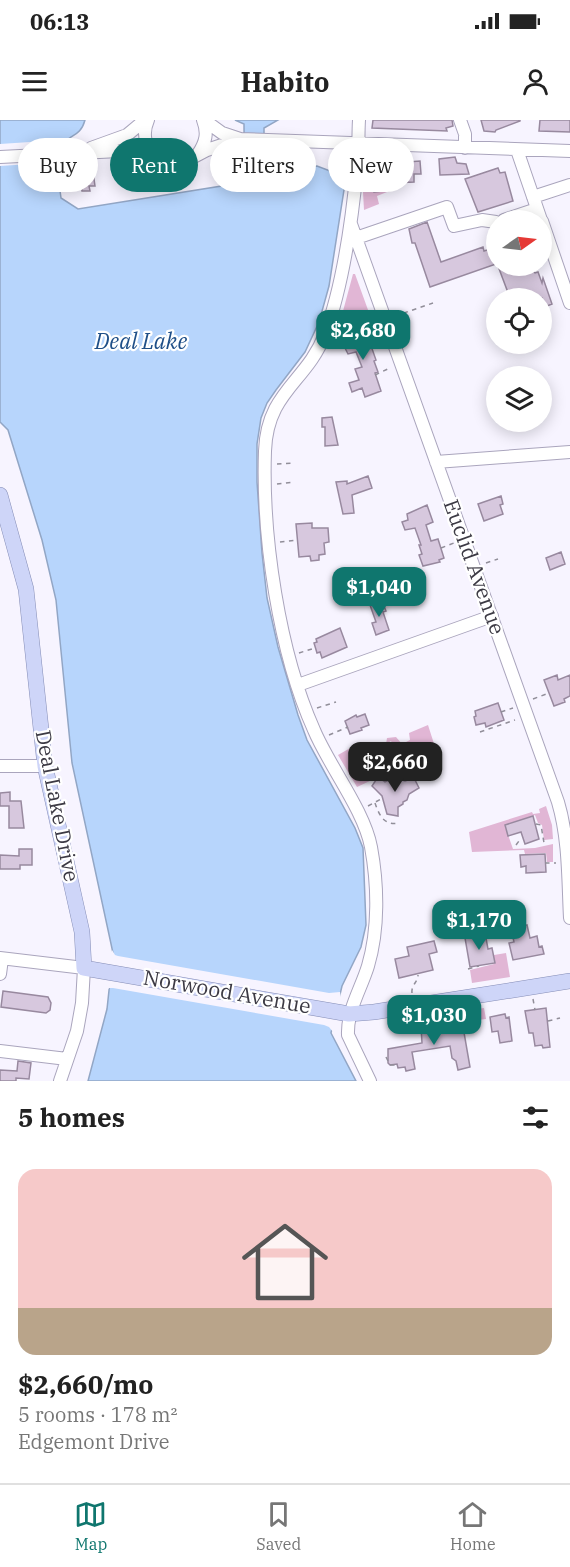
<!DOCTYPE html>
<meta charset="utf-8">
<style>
body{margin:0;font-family:"IBM Plex Serif",serif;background:#f2f2f2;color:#222;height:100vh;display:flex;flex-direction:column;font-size:22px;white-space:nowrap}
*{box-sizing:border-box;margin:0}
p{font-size:20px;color:#767676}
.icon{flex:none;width:33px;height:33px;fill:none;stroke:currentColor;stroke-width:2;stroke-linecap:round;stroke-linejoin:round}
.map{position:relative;height:961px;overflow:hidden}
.sheet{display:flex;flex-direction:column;background:#fff;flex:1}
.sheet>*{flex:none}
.guide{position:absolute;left:18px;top:18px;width:534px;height:54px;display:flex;gap:12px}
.needle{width:39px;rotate:76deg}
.tools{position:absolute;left:486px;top:90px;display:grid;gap:12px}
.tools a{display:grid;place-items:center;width:66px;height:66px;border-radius:50%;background:#fff;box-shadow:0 3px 15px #0003;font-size:30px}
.price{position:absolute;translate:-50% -51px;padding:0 14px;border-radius:12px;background:#0f766e;color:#fff;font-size:20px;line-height:39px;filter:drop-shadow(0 2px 3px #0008)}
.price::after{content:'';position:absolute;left:50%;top:36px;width:18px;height:14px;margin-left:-9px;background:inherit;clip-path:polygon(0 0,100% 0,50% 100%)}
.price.on{background:#222;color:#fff}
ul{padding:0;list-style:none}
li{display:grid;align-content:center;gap:12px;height:318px;padding:0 18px}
li span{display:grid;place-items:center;height:186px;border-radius:18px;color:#555}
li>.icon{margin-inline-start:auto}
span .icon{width:108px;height:108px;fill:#fffc;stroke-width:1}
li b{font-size:26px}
h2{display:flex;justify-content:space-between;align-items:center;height:72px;padding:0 18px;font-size:26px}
.tag{padding:0 21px;border-radius:27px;background:#fff;box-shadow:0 3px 15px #0003;font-size:21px;line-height:54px}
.tag.on{background:#0f766e;color:#fff}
.status{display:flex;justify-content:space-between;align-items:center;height:42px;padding:0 30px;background:#fff;direction:ltr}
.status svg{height:16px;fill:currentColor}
header{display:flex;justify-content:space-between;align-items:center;height:78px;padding:0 18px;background:#fff;font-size:27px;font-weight:800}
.menu{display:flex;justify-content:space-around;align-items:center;height:84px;border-top:2px solid #e0e0e0;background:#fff;font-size:16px;color:#767676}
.menu a{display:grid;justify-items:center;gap:3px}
.menu .on{color:#0f766e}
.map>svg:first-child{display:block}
</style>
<div class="status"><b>06:13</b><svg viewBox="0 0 49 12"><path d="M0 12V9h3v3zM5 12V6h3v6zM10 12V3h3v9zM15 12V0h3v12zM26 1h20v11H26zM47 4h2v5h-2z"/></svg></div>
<header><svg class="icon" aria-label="menu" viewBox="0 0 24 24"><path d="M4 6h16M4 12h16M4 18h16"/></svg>Habito<svg class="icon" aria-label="person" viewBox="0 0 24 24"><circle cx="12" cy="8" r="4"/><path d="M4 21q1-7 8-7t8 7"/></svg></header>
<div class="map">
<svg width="570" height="961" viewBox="0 0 570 961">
<rect width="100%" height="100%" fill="#f7f4ff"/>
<path fill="#e1b6d5" d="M 371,47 L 374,72 L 392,70 L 377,76 L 379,84 L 364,90 L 363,72 L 367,48 Z
M 353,154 L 355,154 L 380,223 L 371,226 L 363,203 L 352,207 L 351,215 L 345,216 L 344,220 L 336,217 Z
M 428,605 L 436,630 L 357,667 L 338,635 L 352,627 L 356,633 L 353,638 L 357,643 L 363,640 L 368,648 L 375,645 L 375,641 L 395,629 L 391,621 L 386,624 L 387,618 L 396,617 L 402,624 L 410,620 L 409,613 Z
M 546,686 L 552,705 L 553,719 L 544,720 L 542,705 L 538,703 L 535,695 L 505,706 L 513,729 L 535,728 L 553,724 L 553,742 L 547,742 L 546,733 L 525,734 L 524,730 L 472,732 L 469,712 L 532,692 L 533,694 L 540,693 L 539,689 Z
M 506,833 L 510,857 L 472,863 L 470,850 L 494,844 L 494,835 Z
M 484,888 L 486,899 L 452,903 L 450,893 Z"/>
<path fill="#b7d5fc" stroke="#92a6c5" stroke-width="1.5" d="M 0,0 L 85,0 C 80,18 70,13 63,25 C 53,40 59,61 61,78 L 78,89 L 234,64 C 246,45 244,25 244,4 L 235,0 L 278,0 L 264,8 L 264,44 L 276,49 L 317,46 L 346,57 L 329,166 L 319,202 L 305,232 L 276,270 L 267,283 L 261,298 L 257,324 L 257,362 L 262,433 L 267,478 L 278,527 L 298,595 L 307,620 L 355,708 L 363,728 L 366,805 L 361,827 L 342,866 L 331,913 L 356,961 L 88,961 L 107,889 L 113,833 L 72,643 L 56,480 L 42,420 L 8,310 L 0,302 Z"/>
<path fill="#f7f4ff" d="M 75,19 L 66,26 L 61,42 L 0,46 L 0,24 Z
M 112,830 L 115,835 L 118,836 L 329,873 L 340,872 L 341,878 L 335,908 L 333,912 L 329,907 L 324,905 L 113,868 L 109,868 L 105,873 Z"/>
<path fill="#d7c8de" stroke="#98899f" stroke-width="1.5" d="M 373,0 L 452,0 L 453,6 L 446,8 L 447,11 L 372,8 Z
M 481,0 L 520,0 L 520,1 L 496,10 L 495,12 L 484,11 Z
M 540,0 L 570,0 L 570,12 L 539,11 Z
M 455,37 L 457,43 L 466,44 L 469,54 L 440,55 L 439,39 Z
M 420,41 L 421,54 L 414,54 L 414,62 L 392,63 L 392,70 L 374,72 L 372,47 L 380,47 L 380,44 Z
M 498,48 L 500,53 L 505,52 L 513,81 L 478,92 L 465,59 Z
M 93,52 L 95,66 L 89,66 L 90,71 L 82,71 L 80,53 Z
M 427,102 L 441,142 L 483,127 L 484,131 L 496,127 L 496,144 L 430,167 L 415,123 L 412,123 L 409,109 Z
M 498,146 L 529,146 L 535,153 L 538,152 L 542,163 L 543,158 L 552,184 L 542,188 L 542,178 L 510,178 Z
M 363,203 L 376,240 L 374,241 L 378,252 L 375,253 L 381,271 L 365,277 L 362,268 L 352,272 L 349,263 L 359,260 L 355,249 L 362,247 L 356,232 L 348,234 L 345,228 L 351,207 Z
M 332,297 L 338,325 L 325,326 L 325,307 L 322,307 L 322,298 Z
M 368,356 L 372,368 L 352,375 L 354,393 L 343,394 L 336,362 L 347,361 L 347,364 Z
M 501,376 L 503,384 L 500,385 L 503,394 L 484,401 L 478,384 Z
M 427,385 L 433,402 L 426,405 L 431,421 L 438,419 L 444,438 L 439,440 L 440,442 L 423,446 L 419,435 L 422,434 L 419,425 L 421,425 L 415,408 L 405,410 L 402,402 L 408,400 L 407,394 Z
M 312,403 L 312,408 L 328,408 L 329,422 L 324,423 L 325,434 L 319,435 L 319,440 L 311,441 L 310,436 L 299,437 L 296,404 Z
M 561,432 L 565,444 L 550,450 L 546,438 Z
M 382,481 L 386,491 L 383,492 L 389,510 L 376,515 L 372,503 L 376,502 L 370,485 Z
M 340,508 L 347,527 L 322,538 L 320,532 L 317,533 L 314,523 L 317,522 L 316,519 Z
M 557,555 L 558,560 L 570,555 L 570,576 L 564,579 L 565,582 L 554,586 L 544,560 Z
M 498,583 L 504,600 L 486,607 L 485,603 L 476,605 L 474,597 L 476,596 L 475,591 Z
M 365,594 L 369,605 L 361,608 L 362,610 L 350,614 L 345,601 L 356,595 L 357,597 Z
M 378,657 L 385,662 L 391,659 L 392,661 L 396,658 L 405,661 L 414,658 L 419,668 L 409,674 L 407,680 L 403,682 L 403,684 L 398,687 L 398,696 L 387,694 L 382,676 L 372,666 Z
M 10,672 L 10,681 L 21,681 L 24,708 L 9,708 L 9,686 L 0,686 L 0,673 Z
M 533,696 L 539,719 L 525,724 L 521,712 L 508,716 L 505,705 Z
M 19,729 L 32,729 L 32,745 L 20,745 L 20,749 L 0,749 L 0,735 L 19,736 Z
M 545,734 L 546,752 L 526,753 L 526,746 L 521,747 L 520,735 Z
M 527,805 L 530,818 L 537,816 L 539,827 L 542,826 L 544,834 L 513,840 L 509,823 L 514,822 L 511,809 Z
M 485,813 L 488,829 L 492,828 L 495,843 L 470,847 L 465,818 Z
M 434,821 L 437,832 L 429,834 L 433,850 L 399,858 L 395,839 L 409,836 L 407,827 Z
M 3,871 L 48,877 L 51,883 L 50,890 L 46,893 L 1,887 Z
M 546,888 L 550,927 L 543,928 L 542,925 L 535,926 L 533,913 L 529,913 L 525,891 Z
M 505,894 L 506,898 L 509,897 L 512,921 L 500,923 L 498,911 L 492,912 L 490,897 Z
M 462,901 L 470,947 L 458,950 L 456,941 L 452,938 L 450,926 L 412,932 L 415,949 L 406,951 L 405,947 L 398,948 L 397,944 L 390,945 L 388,943 L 388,929 L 422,923 L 421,906 L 434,904 L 436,908 Z
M 18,941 L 31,943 L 29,959 L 16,958 L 16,961 L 0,961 L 0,950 L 17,951 Z"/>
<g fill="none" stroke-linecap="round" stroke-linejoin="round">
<defs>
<path id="minor" d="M 148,0 C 142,14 145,25 154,36
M 204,0 L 222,13 L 240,19 L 570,31
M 359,0 C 358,16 359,32 357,48 C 352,100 343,165 325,214 C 307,262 267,271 265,331 C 262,417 279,532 314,610 C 329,646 364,690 371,727 C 378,765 379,809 368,846 C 361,869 347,890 348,915 L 370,961
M 460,0 L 465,14 L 465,28
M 91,28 L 127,15 L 145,0
M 517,30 L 541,100
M 198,34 C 206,22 208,13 203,0
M 0,37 L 139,30 L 165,42 L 175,44 L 184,42 L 207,30 L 240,19
M 533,77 L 570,65
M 504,100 L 537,89
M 542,101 L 570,183
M 351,104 L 558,682 C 569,719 568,759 570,798
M 356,118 L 447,87 L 454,106 L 482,100 L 496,102
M 436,342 L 570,332
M 298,565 L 492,496
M 0,646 L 45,646
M 0,838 L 84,848 L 82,883 L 77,911 L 60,961
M 0,854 L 2,839
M 0,931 L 67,939"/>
<path id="major" d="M 0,375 L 26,469 L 45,646 L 82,812 L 84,848 L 349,894 L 374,892 L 570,861"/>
</defs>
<use href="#minor" stroke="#aaa5bd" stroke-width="14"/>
<use href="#major" stroke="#858db6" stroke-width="16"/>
<path stroke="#918e99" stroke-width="1.5" stroke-dasharray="4.5 4.5" stroke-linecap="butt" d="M 395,196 L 433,183
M 336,219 L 346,222
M 359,232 L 382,223
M 375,255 L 390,248
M 277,344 L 293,343
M 277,364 L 294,362
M 280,422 L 297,420
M 441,428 L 454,423
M 486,443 L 498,439
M 299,533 L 315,528
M 533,579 L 549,573
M 317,588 L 336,582
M 501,592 L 513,588
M 480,612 L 515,600
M 329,615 L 348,607
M 375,683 C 379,695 384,706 399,703
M 368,686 L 383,678
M 536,704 L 541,705 L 544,723
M 516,725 L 519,721
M 545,743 L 556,743
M 468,849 L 479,846
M 412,873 C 411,865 418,862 418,855
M 533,879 L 535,890
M 548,901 L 560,898
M 386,937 L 390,945 L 398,945"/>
<use href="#minor" stroke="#fff" stroke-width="12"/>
<use href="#major" stroke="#ced5f8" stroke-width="15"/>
</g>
<g text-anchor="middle" stroke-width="4.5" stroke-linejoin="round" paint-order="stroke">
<g font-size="21" fill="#3c3a44" stroke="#fff">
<text transform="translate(474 447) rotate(70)" y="7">Euclid Avenue</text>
<text transform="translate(57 686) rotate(79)" y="7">Deal Lake Drive</text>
<text transform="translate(227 872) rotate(10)" y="7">Norwood Avenue</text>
</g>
<g font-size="22" font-style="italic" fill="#1f4f88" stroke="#fff">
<text x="141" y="229">Deal Lake</text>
</g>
</g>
</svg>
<div class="tools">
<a><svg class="needle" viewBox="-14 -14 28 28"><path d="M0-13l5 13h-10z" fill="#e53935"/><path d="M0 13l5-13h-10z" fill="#767676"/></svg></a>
<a><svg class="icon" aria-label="locate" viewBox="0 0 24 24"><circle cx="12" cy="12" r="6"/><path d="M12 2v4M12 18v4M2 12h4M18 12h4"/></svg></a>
<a><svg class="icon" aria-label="layers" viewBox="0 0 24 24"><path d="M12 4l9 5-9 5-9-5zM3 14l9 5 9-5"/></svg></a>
</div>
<b class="price" style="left:363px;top:241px">$2,680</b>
<b class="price" style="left:379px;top:498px">$1,040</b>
<b class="price on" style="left:395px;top:673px">$2,660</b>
<b class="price" style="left:479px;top:831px">$1,170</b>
<b class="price" style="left:434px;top:926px">$1,030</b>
<div class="guide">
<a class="tag">Buy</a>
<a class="tag on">Rent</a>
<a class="tag">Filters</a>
<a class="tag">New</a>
</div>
</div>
<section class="sheet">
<h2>5 homes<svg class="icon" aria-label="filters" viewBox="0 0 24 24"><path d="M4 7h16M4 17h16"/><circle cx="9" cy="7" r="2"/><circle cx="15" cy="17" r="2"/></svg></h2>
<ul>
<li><span style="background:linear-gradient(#f6c9c9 75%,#b9a48a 0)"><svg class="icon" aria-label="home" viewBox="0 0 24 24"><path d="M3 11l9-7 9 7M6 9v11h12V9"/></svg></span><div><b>$2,660/mo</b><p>5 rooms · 178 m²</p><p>Edgemont Drive</p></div></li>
</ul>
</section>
<nav class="menu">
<a class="on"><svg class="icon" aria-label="map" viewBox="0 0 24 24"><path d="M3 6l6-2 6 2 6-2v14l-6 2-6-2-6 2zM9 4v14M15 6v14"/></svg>Map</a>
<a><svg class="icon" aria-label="saved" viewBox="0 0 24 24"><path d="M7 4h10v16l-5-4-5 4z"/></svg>Saved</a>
<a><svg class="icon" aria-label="home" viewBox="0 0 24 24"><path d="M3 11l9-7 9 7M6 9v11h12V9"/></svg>Home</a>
</nav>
